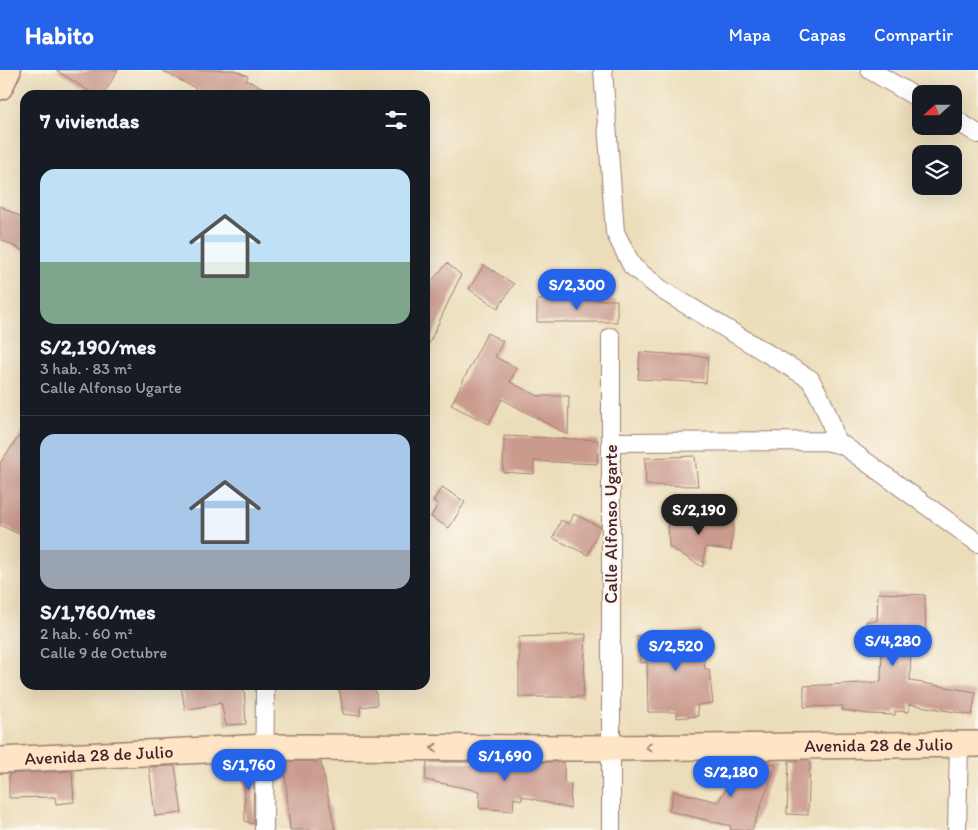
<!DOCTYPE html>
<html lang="es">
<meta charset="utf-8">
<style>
body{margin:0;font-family:Itim,sans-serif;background:#20242c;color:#f1f3f6;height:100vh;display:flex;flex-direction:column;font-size:19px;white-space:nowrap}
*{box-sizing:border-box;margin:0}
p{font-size:16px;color:#9ea1a6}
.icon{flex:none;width:28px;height:28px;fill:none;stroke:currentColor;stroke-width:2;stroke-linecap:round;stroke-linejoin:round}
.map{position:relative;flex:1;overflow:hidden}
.side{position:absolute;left:20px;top:20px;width:410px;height:600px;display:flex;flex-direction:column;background:#171b24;border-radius:15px;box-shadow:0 5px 20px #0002}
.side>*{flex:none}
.needle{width:32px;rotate:249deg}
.controls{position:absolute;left:912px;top:15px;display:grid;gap:10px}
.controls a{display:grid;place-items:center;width:50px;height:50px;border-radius:10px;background:#171b24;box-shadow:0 5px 20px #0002;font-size:25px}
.price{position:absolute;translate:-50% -42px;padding:0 11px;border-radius:18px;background:#2563eb;color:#fff;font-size:16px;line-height:32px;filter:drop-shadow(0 1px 2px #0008)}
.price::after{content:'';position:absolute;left:50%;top:30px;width:15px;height:11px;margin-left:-8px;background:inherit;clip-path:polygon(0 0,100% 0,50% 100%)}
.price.selected{background:#222;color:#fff}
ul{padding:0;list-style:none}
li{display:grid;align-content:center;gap:10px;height:265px;padding:0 20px}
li+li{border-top:1px solid #363941}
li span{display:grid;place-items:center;height:155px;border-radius:15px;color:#555}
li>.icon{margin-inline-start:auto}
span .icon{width:90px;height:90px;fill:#fffc;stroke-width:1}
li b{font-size:21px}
h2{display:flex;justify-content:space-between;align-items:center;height:60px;padding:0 20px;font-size:21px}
header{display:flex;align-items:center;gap:30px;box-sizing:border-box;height:70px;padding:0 25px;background:#2563eb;color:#fff}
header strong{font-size:24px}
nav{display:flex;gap:28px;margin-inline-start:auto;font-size:18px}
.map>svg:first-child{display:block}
</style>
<header>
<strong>Habito</strong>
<nav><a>Mapa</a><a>Capas</a><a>Compartir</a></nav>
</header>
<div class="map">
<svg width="978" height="760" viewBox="0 0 978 760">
<rect width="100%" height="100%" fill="#fbf7ec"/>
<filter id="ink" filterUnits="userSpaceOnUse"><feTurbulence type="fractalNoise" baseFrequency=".02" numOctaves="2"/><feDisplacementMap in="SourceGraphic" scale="10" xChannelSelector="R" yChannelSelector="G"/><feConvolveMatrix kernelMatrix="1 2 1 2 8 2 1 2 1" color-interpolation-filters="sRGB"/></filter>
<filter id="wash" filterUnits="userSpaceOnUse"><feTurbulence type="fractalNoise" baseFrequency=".0096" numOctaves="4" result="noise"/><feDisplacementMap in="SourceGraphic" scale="20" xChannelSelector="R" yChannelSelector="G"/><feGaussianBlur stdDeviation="1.12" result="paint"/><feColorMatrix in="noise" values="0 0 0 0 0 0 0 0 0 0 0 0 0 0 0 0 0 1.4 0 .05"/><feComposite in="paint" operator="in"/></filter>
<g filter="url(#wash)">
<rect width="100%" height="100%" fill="#ecddba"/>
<g id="blocks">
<path fill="#ca9a8d" d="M 56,0 L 118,0 L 103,25 L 95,25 Z
M 161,0 L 234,0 L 248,6 L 246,10 L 278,25 L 208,25 Z
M 0,136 L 25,149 L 25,182 L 0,169 Z
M 447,193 L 461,205 L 425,282 L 425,219 Z
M 484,195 L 514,214 L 498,238 L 469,219 Z
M 537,230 L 617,230 L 617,252 L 537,252 Z
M 487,263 L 503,271 L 495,287 L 517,298 L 510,312 L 538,326 L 569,326 L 568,365 L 502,329 L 489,354 L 451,335 Z
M 640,282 L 708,287 L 706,313 L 638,309 Z
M 25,358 L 25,467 L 0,455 L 0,393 Z
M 504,366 L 598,370 L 597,394 L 534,391 L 534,404 L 503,402 Z
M 695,386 L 698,416 L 646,415 L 645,388 Z
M 442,417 L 465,432 L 449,458 L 431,447 L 438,434 L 433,431 Z
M 574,444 L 600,457 L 588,485 L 553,468 L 561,450 L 569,454 Z
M 668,445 L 734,451 L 731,480 L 705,477 L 703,497 L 669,477 Z
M 878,523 L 925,525 L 926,580 L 911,579 L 910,611 L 976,622 L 972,645 L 909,634 L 909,642 L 895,641 L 895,645 L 867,644 L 842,640 L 843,636 L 804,637 L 804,616 L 881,612 L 882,577 L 866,576 L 866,551 L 877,551 Z
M 701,559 L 705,599 L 709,599 L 713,633 L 697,635 L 698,646 L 677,648 L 677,642 L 648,642 L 647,592 L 640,593 L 637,566 Z
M 586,564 L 583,627 L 519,627 L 519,567 Z
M 181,615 L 244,615 L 246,654 L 226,655 L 221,633 L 185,640 Z
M 339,615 L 375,615 L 377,635 L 360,637 L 360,646 L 343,644 Z
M 284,691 L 321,692 L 335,760 L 290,760 Z
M 743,691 L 764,691 L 776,695 L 752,760 L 730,760 L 731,756 L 669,741 L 674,721 L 718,732 Z
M 789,691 L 810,691 L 808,745 L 787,744 Z
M 244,692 L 254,692 L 253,754 L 245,751 Z
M 427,692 L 564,692 L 564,714 L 571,714 L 570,739 L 522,726 L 522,730 L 514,728 L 513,741 L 479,738 L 480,721 L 425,710 Z
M 175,696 L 182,743 L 155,746 L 149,697 Z
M 72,701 L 74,732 L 56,734 L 55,727 L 9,728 L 9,704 Z"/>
</g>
</g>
<g filter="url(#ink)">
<use href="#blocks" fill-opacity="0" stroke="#9b7e72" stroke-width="1"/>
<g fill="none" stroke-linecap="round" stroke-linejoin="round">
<defs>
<path id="street" d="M 603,0 L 615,162 L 632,196 L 662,220 L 810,309 C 823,330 831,350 837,374
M 870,0 L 921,30
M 954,49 L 978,64
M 611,267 L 611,760
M 611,372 L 825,371 L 843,375 L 978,473
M 264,760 L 265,615
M 957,760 L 959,674"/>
<g id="secondary">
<path d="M 0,17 L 8,0"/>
<path id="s1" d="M 0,690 L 265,677 L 611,678 L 978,674"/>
</g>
</defs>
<use href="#street" stroke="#9b7e72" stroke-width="20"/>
<use href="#secondary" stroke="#9b7e72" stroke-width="28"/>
<use href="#street" stroke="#fff" stroke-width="18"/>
<use href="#secondary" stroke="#fde5c5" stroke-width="25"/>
</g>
<defs><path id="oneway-chevron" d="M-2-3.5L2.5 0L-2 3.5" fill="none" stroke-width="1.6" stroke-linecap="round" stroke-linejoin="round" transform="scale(1.25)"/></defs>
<g stroke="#a48278">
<use href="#oneway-chevron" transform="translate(649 677) rotate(179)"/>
<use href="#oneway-chevron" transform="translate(434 678) rotate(-180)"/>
</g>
</g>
<g text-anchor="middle" stroke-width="4.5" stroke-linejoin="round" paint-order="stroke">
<g font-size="18" fill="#4a1f2b" stroke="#fbf7ec">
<text transform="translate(611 454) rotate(-90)" y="6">Calle Alfonso Ugarte</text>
<text dy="6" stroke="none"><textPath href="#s1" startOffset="879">Avenida 28 de Julio</textPath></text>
<text dy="6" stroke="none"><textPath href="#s1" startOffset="99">Avenida 28 de Julio</textPath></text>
</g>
</g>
</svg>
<div class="controls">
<a><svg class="needle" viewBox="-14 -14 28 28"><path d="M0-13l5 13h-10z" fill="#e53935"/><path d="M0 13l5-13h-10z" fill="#9ea1a6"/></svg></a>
<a><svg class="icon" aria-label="layers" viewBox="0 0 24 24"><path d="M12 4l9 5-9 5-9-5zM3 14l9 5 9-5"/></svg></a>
</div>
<b class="price" style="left:577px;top:241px">S/2,300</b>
<b class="price selected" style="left:699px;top:466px">S/2,190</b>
<b class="price" style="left:893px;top:597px">S/4,280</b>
<b class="price" style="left:676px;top:602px">S/2,520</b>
<b class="price" style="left:505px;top:712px">S/1,690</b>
<b class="price" style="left:249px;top:721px">S/1,760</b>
<b class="price" style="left:731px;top:728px">S/2,180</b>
<section class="side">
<h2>7 viviendas<svg class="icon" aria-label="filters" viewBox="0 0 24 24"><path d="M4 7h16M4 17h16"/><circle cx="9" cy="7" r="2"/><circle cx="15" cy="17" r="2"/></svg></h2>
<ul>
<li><span style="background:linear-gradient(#bfe0f5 60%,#7fa58c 0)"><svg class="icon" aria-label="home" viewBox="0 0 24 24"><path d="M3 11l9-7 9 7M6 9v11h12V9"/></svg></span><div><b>S/2,190/mes</b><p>3 hab. · 83 m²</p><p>Calle Alfonso Ugarte</p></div></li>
<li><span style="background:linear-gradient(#a9c7e8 75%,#9aa5b1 0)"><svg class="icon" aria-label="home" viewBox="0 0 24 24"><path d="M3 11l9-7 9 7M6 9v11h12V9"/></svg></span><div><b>S/1,760/mes</b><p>2 hab. · 60 m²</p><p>Calle 9 de Octubre</p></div></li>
</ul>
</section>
</div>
